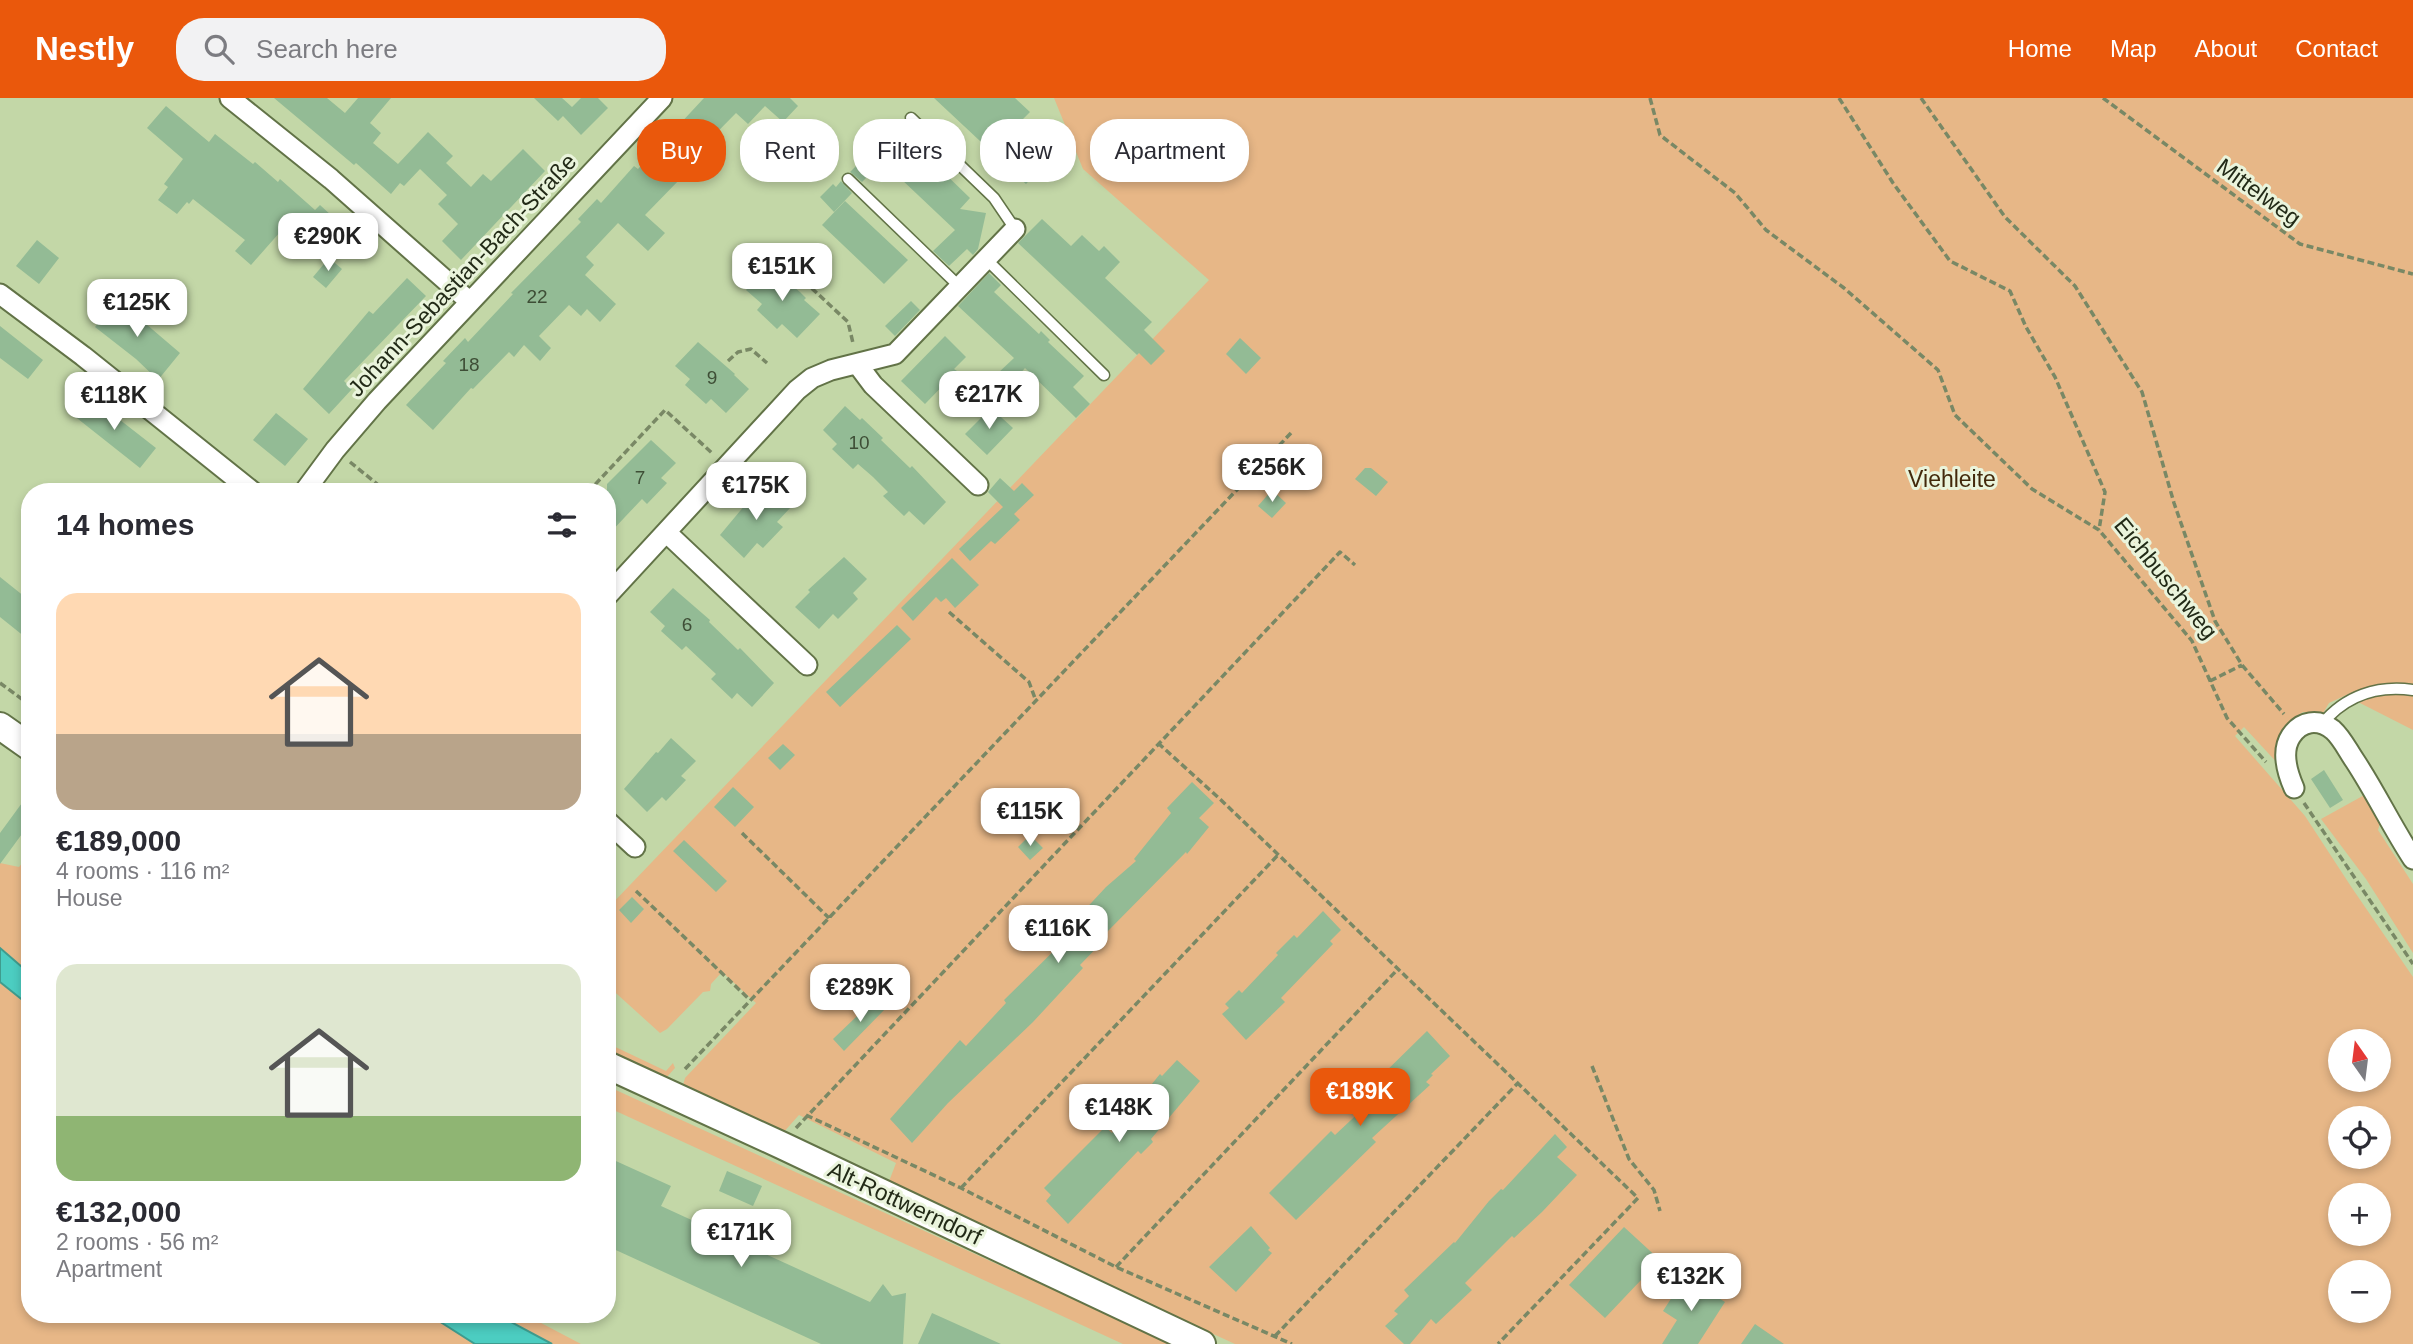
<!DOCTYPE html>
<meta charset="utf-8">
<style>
body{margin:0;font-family:Arial,sans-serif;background:#f2f2f3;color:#2b2b33;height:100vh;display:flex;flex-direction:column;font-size:26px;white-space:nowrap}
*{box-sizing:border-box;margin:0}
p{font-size:23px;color:#7c7c81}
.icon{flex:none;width:38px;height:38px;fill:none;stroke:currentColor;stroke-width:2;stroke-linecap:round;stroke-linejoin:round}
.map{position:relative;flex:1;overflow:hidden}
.panel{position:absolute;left:21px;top:385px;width:595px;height:840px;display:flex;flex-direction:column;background:#fff;border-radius:28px;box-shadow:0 4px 10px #0003}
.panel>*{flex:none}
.hud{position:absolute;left:637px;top:21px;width:665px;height:63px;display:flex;gap:14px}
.needle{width:46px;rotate:346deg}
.tools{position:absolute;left:2328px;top:931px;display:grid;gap:14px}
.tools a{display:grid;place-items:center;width:63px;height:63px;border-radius:50%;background:#fff;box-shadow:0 4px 10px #0003;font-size:35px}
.price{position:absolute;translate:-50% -60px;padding:0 16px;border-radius:14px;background:#fff;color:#222;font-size:23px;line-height:46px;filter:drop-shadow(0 2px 4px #0008)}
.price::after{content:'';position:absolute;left:50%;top:42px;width:21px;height:16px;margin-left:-10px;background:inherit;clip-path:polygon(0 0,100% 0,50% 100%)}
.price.current{background:#ea580c;color:#fff}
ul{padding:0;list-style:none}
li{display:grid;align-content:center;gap:14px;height:371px;padding:0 35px}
li span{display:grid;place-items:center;height:217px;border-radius:21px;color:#555}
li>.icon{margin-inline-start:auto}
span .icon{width:126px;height:126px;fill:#fffc;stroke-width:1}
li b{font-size:30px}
h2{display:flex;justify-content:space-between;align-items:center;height:84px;padding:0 35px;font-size:30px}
.pill{padding:0 24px;border-radius:28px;background:#fff;box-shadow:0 4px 10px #0003;font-size:24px;line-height:63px}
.pill.current{background:#ea580c;color:#fff}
header{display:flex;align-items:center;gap:42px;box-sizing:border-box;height:98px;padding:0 35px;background:#ea580c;color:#fff}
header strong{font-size:33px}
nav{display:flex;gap:38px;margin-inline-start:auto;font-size:24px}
.search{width:490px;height:63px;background:#f2f2f3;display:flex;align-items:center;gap:18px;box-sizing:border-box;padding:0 24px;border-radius:28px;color:#7c7c81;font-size:26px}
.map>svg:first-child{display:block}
</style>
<header>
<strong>Nestly</strong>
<div class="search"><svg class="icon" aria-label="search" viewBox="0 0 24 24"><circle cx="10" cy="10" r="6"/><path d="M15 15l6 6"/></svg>Search here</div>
<nav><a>Home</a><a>Map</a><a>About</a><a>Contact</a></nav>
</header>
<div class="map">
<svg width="2413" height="1246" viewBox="0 0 2413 1246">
<rect width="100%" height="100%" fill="#c3d7a7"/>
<path fill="#e7b787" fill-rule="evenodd" d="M 1054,0 L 2413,0 L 2413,632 L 2360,605 L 2355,593 L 2329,605 L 2322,617 L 2303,614 C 2278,630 2282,642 2281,669 L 2244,629 L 2235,638 L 2305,718 L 2352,790 L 2413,879 L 2413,1246 L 1235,1246 L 888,1086 L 896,1065 L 799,1017 L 782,1036 L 682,991 L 685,980 L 756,905 L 722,874 L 711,886 L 710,893 L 703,894 L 667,931 L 660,935 L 607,887 L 607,811 L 1209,182 L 1083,71 ZM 2340,943 L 2378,943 L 2378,982 L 2340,982 ZM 2340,1020 L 2378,1020 L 2378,1059 L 2340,1059 ZM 2340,1097 L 2378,1097 L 2378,1136 L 2340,1136 ZM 2340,1174 L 2378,1174 L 2378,1213 L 2340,1213 Z
M 2368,695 L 2382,719 L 2378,732 L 2413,786 L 2413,855 L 2366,781 L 2321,721 Z
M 30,756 L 30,876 L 0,850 L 0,765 L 19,769 Z
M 0,884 L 30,908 L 30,1216 L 428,1216 L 475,1246 L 0,1246 Z
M 607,945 L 666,973 L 673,965 L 675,970 L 666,980 L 658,980 L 607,956 Z
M 607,988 L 1172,1246 L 1123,1246 L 607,1009 Z
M 496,1216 L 524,1216 L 581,1246 L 552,1246 Z"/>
<path fill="#4ccdc1" stroke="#3f9c8e" stroke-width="2" d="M 0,850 L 30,876 L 30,908 L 0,884 Z
M 428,1216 L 496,1216 L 552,1246 L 475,1246 Z"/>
<path fill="#93bb95" d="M 274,0 L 327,0 L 345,15 L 358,0 L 391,0 L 370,25 L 381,35 L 373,45 L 398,66 L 428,34 L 453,58 L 446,65 L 471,89 L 483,76 L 491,83 L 523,51 L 545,73 L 461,162 L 442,143 L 458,126 L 438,106 L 447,97 L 420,71 L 404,88 L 400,85 L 391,96 L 356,65 L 354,67 Z
M 534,0 L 562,0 L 572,9 L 581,0 L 598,0 L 608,10 L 581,37 L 563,18 L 558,23 Z
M 704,0 L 790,0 L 798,8 L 783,24 L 765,8 L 748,26 L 736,15 L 677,75 L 682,79 L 645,117 L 665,135 L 648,153 L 618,125 L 586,159 L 594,167 L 585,177 L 616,206 L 600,224 L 587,211 L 581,218 L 569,207 L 539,238 L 551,250 L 540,263 L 524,247 L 514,259 L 509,254 L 473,291 L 471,290 L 433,332 L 406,307 L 446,265 L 443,263 L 465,240 L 468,244 L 513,196 L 511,195 L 581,124 L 578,121 L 597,101 L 601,105 L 634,68 L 638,71 Z
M 934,0 L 1015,0 L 1030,14 L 1015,29 L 1050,61 L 1026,86 Z
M 166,8 L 209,44 L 215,36 L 253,66 L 255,64 L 278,84 L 280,81 L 315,112 L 320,107 L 357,141 L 339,161 L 300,126 L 295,131 L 288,125 L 251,167 L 235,153 L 245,142 L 193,101 L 189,106 L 187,104 L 177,116 L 158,102 L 168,89 L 164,86 L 183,61 L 147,30 Z
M 906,38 L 970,100 L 960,111 L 986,115 L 978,151 L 973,157 L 967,151 L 949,168 L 933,153 L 955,132 L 882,63 Z
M 864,60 L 875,71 L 862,84 L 850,74 Z
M 841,83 L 852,95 L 834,114 L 820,99 L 833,86 L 836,89 Z
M 845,103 L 908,162 L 884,186 L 822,127 Z
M 1042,121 L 1071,148 L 1082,137 L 1099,153 L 1104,148 L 1120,164 L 1105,180 L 1152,224 L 1144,232 L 1165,253 L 1151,267 L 1139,255 L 1137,257 L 1018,145 Z
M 37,142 L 59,160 L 39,186 L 16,168 Z
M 329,160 L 342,171 L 326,190 L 313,179 Z
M 769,168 L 800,194 L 806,200 L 804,202 L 820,216 L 797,240 L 782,226 L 777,231 L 757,212 L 762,206 L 746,192 Z
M 989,175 L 1001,187 L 994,194 L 1039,236 L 1041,233 L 1050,242 L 1048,244 L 1084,278 L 1073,289 L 1090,306 L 1076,320 L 1025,270 L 991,310 L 980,292 L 1014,260 L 958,208 Z
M 407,180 L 426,198 L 344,283 L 352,291 L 329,316 L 303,291 L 369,213 L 373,216 Z
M 118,200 L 141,218 L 139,220 L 180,255 L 158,282 L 136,261 L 95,229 Z
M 911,203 L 920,212 L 895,238 L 885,228 Z
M 0,228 L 43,262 L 28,281 L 0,260 Z
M 945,238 L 966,259 L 954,271 L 957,273 L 925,306 L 901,283 Z
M 1240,240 L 1261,260 L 1246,276 L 1226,256 Z
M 698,244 L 735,276 L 734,277 L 749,291 L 726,315 L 711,301 L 706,306 L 685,287 L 690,281 L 675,268 Z
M 88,297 L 156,350 L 140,370 L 73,317 Z
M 845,308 L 860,322 L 862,320 L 883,340 L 881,342 L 910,370 L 912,368 L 946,404 L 924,427 L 909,413 L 904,418 L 883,398 L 888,394 L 873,379 L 858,366 L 853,371 L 832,351 L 837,346 L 823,332 Z
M 991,310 L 1013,330 L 987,357 L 965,336 Z
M 276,315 L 308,341 L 285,368 L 253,342 Z
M 651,342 L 676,365 L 661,380 L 667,385 L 647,406 L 642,401 L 607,438 L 607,386 Z
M 1365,370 L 1371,370 L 1388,384 L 1376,398 L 1355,381 Z
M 1000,380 L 1014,393 L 1022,385 L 1034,397 L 1014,416 L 1020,422 L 995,446 L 991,443 L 970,463 L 959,451 L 1003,409 L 988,394 Z
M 768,387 L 791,409 L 777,424 L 783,429 L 763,450 L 757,445 L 744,460 L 720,437 L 745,407 L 752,400 L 754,402 Z
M 1272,392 L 1286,405 L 1272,420 L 1258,408 Z
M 844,459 L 867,481 L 853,495 L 858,501 L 838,521 L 833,516 L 819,531 L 795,509 L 810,494 L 808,492 Z
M 952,460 L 979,487 L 955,510 L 946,500 L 941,504 L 936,499 L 913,523 L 901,510 Z
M 0,479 L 30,503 L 30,543 L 0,519 Z
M 673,490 L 710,522 L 709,524 L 738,552 L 740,550 L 774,585 L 752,609 L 737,595 L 732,601 L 711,581 L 716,576 L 686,548 L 682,552 L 661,533 L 665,528 L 650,514 Z
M 897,527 L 911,541 L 840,609 L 826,594 Z
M 671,640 L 696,663 L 681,678 L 686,682 L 666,703 L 662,699 L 647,714 L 624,691 L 656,654 L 658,655 Z
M 783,646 L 795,657 L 780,672 L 768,660 Z
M 2324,672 L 2343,702 L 2330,710 L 2311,681 Z
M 1192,684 L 1214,705 L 1199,720 L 1209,729 L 1187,756 L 1186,754 L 1104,837 L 1107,839 L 1080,867 L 1083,870 L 1033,924 L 948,1005 L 912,1045 L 890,1021 L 960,942 L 966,948 L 1006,905 L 1004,902 L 1084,823 L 1079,818 L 1106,789 L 1136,763 L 1134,761 L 1171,715 L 1167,710 Z
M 733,689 L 754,709 L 735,729 L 714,709 Z
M 30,694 L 30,725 L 0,766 L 0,735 Z
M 1030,737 L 1043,750 L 1030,762 L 1018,749 Z
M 684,742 L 727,783 L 716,794 L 673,753 Z
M 632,799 L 644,811 L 631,825 L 619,812 Z
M 1323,813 L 1341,832 L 1330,843 L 1333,846 L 1281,900 L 1285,904 L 1246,942 L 1222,916 L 1229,910 L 1225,906 L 1239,892 L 1242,895 L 1278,857 L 1276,855 L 1294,837 L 1297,840 Z
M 877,899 L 887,909 L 844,953 L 833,941 Z
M 1427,933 L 1450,958 L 1431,976 L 1433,977 L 1426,984 L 1430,987 L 1372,1040 L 1376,1044 L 1296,1122 L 1269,1095 L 1331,1033 L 1335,1037 L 1383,992 L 1375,984 Z
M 1177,962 L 1200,983 L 1151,1041 L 1153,1044 L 1141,1056 L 1138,1053 L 1068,1126 L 1046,1103 L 1051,1097 L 1044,1090 L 1105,1029 L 1112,1035 L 1160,976 L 1162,978 Z
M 1555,1036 L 1567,1049 L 1557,1059 L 1577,1077 L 1542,1114 L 1514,1140 L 1512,1138 L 1465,1185 L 1472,1192 L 1436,1226 L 1431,1221 L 1410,1246 L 1404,1246 L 1385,1228 L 1398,1216 L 1394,1213 L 1409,1198 L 1404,1192 L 1454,1144 L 1455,1145 L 1489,1103 L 1501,1091 L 1503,1092 Z
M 607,1059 L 671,1088 L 661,1108 L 870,1204 L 883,1186 L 892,1198 L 906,1195 L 903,1246 L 821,1246 L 607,1148 Z
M 727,1073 L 762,1088 L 753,1108 L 719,1093 Z
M 1251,1128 L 1270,1150 L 1268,1152 L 1272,1155 L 1236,1194 L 1209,1169 Z
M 1624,1129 L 1660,1162 L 1605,1220 L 1569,1187 Z
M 1685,1179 L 1725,1204 L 1698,1246 L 1662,1246 L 1677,1222 L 1663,1213 Z
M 932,1215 L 1001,1246 L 918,1246 Z
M 1755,1226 L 1784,1246 L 1741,1246 Z"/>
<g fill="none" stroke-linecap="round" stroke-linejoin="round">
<defs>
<path id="lane" d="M 911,20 L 994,100 L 1015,131
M 848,81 L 960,189
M 986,161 L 1104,277
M 2322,626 C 2345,598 2377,587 2413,592"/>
<path id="street" d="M 230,0 L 331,81 L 469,203
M 0,196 L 83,258 L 253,394
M 858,267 L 873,287 L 978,387
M 304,394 L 335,352 L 377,303 L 662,0
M 667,435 L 807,567
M 607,498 L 797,292 L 812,280 L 831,272 L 895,256 L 1015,131
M 2294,690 C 2287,674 2281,653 2291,638 C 2301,623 2318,620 2333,632 C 2342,640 2348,653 2355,663 C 2376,695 2392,729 2413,761
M 607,723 L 635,749"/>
<path id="secondary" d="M 0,628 L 30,649
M 607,967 L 781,1047 L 1202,1246"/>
</defs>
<use href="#lane" stroke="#627347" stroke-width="13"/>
<use href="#street" stroke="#627347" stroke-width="23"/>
<use href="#secondary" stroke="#627347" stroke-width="30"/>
<path stroke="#798865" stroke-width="3.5" stroke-dasharray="7 3.5" stroke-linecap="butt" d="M 1650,0 L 1660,37 L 1735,95 L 1766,132 L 1844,190 L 1938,272 L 1955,317 L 2032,391 L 2099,432 L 2192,543 L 2227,620 L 2266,664
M 1839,0 L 1893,85 L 1950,163 L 2010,193 L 2026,229 L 2055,279 L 2105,394 L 2099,432
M 1921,0 L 2005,119 L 2075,188 L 2142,294 L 2174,405 L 2215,523 L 2242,567 L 2284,616
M 2103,0 L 2300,146 L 2413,176
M 804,183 L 848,224 L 853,245
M 728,263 L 738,254 L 751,251 L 767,265
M 350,364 L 387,394
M 588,394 L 665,312 L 712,355
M 949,514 L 1029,584 L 1036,603
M 2210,583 L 2242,567
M 0,585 L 30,607
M 1158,645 L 1221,702 L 1638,1100 L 1498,1246
M 2304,705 L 2413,866
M 742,735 L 829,820
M 636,793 L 750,902
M 1592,968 L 1629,1061 L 1654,1092 L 1660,1113
M 685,971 L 1291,335
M 806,1017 L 961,1090 L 1116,1169 L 1292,1246
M 796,1030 L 1340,454 L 1355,467
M 961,1090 L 1278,757
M 1116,1169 L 1397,872
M 1275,1238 L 1517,986"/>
<use href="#lane" stroke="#fff" stroke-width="10"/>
<use href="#street" stroke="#fff" stroke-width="19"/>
<use href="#secondary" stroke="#fff" stroke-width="26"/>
</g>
<g text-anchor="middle" stroke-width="6" stroke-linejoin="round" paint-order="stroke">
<g font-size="19" fill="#3e4e36">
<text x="537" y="205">22</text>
<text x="469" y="273">18</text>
<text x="712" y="286">9</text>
<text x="859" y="351">10</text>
<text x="640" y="386">7</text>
<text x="687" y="533">6</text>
</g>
<g font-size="23" fill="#222a17" stroke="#eaf4dc">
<text transform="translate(2259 94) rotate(36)" y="8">Mittelweg</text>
<text transform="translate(462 177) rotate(-47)" y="8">Johann-Sebastian-Bach-Straße</text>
<text transform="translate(2166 480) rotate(51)" y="8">Eichbuschweg</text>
<text transform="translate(905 1105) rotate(25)" y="8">Alt-Rottwerndorf</text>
</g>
<g font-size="23" fill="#43290b" stroke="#eaf4dc">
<text x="1952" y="389">Viehleite</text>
</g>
</g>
</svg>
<div class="tools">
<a><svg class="needle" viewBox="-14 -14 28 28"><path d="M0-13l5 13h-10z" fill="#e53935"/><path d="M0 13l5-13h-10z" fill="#7c7c81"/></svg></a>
<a><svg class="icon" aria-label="locate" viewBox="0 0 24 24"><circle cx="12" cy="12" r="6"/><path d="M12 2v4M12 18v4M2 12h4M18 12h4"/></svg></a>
<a>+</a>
<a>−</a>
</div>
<b class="price" style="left:328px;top:175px">€290K</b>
<b class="price" style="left:782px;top:205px">€151K</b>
<b class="price" style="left:137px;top:241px">€125K</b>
<b class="price" style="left:989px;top:333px">€217K</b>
<b class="price" style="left:114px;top:334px">€118K</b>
<b class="price" style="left:1272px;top:406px">€256K</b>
<b class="price" style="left:756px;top:424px">€175K</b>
<b class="price" style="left:1030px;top:750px">€115K</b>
<b class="price" style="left:1058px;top:867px">€116K</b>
<b class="price" style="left:860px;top:926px">€289K</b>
<b class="price current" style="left:1360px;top:1030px">€189K</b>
<b class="price" style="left:1119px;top:1046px">€148K</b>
<b class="price" style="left:741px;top:1171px">€171K</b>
<b class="price" style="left:1691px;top:1215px">€132K</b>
<div class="hud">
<a class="pill current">Buy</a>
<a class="pill">Rent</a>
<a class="pill">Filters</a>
<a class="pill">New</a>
<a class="pill">Apartment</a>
</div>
<section class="panel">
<h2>14 homes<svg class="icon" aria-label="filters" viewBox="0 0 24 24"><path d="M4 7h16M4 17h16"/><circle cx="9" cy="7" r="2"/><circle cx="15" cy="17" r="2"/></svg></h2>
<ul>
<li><span style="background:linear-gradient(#ffd9b3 65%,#b9a48a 0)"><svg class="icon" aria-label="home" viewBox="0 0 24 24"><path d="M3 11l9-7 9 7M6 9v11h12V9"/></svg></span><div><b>€189,000</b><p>4 rooms · 116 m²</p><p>House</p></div></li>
<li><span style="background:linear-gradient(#dfe7d0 70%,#8fb573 0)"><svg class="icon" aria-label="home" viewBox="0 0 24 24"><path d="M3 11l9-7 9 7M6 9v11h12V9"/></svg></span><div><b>€132,000</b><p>2 rooms · 56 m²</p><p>Apartment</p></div></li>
</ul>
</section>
</div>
